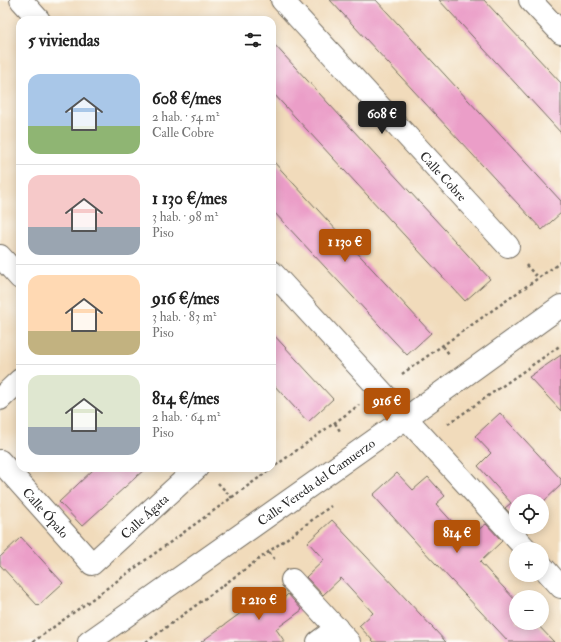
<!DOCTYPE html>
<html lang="es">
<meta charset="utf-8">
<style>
body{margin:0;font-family:"IM FELL Double Pica",serif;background:#f6f6f6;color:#222;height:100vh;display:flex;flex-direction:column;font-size:15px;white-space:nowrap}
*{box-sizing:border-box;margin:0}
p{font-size:13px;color:#767676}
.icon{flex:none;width:22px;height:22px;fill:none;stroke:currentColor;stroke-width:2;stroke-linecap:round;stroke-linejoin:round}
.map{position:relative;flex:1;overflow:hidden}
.side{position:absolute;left:16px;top:16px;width:260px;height:456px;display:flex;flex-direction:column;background:#fff;border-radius:12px;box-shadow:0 2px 10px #0003}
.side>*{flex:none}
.controls{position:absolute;left:509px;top:494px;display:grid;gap:8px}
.controls a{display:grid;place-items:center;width:40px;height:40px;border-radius:50%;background:#fff;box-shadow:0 2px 10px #0003;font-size:20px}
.price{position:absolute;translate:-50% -34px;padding:0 9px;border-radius:4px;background:#b45309;color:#fff;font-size:13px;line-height:26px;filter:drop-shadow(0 1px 2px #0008)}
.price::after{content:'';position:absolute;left:50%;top:24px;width:12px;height:9px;margin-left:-6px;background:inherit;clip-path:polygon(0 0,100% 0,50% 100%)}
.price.on{background:#222;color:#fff}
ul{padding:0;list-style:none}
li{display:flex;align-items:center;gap:12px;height:100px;padding:0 12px}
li+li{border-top:1px solid #e0e0e0}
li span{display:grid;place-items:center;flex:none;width:112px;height:80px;border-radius:12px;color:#555}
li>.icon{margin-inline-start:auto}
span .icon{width:48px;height:48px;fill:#fffc;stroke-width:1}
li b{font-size:17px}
h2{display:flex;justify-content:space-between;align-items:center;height:48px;padding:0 12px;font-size:17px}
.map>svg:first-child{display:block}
</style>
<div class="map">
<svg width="561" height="642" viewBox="0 0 561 642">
<rect width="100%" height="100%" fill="#fdfcf7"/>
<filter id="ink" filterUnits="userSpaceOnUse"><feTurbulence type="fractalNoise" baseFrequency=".025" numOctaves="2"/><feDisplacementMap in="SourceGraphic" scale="8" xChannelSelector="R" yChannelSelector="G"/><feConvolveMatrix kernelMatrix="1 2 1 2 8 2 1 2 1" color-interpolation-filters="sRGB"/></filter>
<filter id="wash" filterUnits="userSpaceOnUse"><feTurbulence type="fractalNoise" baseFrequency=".012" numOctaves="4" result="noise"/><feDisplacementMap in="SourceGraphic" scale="16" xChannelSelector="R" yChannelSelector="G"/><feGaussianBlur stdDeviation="0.9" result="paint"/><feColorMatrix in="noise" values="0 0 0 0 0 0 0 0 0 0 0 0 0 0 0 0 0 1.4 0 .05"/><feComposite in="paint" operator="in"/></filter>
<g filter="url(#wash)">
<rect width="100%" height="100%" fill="#f1dbbb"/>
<g id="blocks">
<path fill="#eb9ec8" d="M 330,0 L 376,0 L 561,201 L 561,213 L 542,230 Z
M 439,0 L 484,0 L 561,83 L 561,133 Z
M 272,42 L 490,279 L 465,301 L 272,92 Z
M 272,160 L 431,333 L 407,355 L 272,210 Z
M 272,333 L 333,399 L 308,422 L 272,383 Z
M 561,355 L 561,411 L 529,377 Z
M 500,413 L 561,479 L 561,485 L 542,503 L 542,501 L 516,501 L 516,520 L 505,508 L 511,503 L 478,466 L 491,453 L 475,436 Z
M 95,468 L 146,468 L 82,526 L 59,502 Z
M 397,473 L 413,490 L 428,477 L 445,496 L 436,504 L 467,538 L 486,524 L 502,541 L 480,562 L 516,601 L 516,623 L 536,623 L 554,642 L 509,642 L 422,549 L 373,495 Z
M 332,520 L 382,573 L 446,642 L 374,642 L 359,626 L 373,613 L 341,578 L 323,595 L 306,577 L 324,560 L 308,542 Z
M 21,537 L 63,583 L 38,606 L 0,565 L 0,557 Z
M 275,588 L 283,599 L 288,594 L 302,610 L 276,629 L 285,642 L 201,642 Z"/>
</g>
</g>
<g filter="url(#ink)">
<use href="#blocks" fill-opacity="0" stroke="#70695d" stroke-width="1"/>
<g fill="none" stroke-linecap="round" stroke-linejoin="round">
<defs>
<g id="minor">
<path d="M 21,0 L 39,20"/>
<path id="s1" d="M 282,0 L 508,246"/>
<path d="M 530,0 L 561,33"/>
<path d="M 0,256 L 20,278"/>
<path d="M 272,272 L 526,549"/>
<path d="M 0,399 L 20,380"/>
<path id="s2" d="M 0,461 L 92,564 L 197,468"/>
<path d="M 542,566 L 561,587"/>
<path d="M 292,580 L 349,642"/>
<path d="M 318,642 L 337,628"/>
</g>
<g id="tertiary">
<path id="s3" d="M 89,642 L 406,418 L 561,306"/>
</g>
</defs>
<use href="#minor" stroke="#70695d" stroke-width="24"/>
<use href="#tertiary" stroke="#70695d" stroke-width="24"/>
<path stroke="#70695d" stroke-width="2.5" stroke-dasharray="3 3" stroke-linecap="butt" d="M 526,265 L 538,278
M 443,346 L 449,354
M 402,374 L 561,262
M 335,423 L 340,431
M 448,424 L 561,345
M 218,483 L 232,498
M 269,552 L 276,561
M 33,642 L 359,405
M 146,642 L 331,506"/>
<use href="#minor" stroke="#fff" stroke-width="22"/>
<use href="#tertiary" stroke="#fff" stroke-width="22"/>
</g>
</g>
<g text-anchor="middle" stroke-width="4" stroke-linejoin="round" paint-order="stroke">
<g font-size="13" fill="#2b2b2b" stroke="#fdfcf7">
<text dy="5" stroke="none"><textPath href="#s1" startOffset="239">Calle Cobre</textPath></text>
<text dy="5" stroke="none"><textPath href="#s3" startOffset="278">Calle Vereda del Camuerzo</textPath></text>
<text dy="5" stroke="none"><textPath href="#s2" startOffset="69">Calle Ópalo</textPath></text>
<text dy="5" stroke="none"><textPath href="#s2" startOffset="209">Calle Ágata</textPath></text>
</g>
</g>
</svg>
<div class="controls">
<a><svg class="icon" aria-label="locate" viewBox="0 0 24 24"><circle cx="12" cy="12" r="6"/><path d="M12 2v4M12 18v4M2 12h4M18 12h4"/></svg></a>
<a>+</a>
<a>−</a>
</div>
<b class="price on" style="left:382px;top:135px">608 €</b>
<b class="price" style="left:345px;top:263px">1 130 €</b>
<b class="price" style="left:387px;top:422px">916 €</b>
<b class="price" style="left:457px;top:554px">814 €</b>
<b class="price" style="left:259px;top:621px">1 210 €</b>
<section class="side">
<h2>5 viviendas<svg class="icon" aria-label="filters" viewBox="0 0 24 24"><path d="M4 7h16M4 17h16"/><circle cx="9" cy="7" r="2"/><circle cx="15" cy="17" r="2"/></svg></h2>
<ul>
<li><span style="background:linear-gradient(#a9c7e8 65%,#8fb573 0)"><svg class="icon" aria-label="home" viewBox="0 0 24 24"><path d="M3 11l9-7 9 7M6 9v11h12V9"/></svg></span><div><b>608 €/mes</b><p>2 hab. · 54 m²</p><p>Calle Cobre</p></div></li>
<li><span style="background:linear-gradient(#f6c9c9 65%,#9aa5b1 0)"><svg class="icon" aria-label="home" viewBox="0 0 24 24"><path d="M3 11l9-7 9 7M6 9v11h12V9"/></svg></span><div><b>1 130 €/mes</b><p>3 hab. · 98 m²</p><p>Piso</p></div></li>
<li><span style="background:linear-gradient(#ffd9b3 70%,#c2b280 0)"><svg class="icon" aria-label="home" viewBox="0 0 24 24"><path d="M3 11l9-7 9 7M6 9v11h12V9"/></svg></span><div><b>916 €/mes</b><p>3 hab. · 83 m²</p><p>Piso</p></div></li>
<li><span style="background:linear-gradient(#dfe7d0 65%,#9aa5b1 0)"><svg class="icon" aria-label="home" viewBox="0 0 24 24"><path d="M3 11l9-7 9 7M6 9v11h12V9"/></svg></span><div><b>814 €/mes</b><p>2 hab. · 64 m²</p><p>Piso</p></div></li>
</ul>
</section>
</div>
